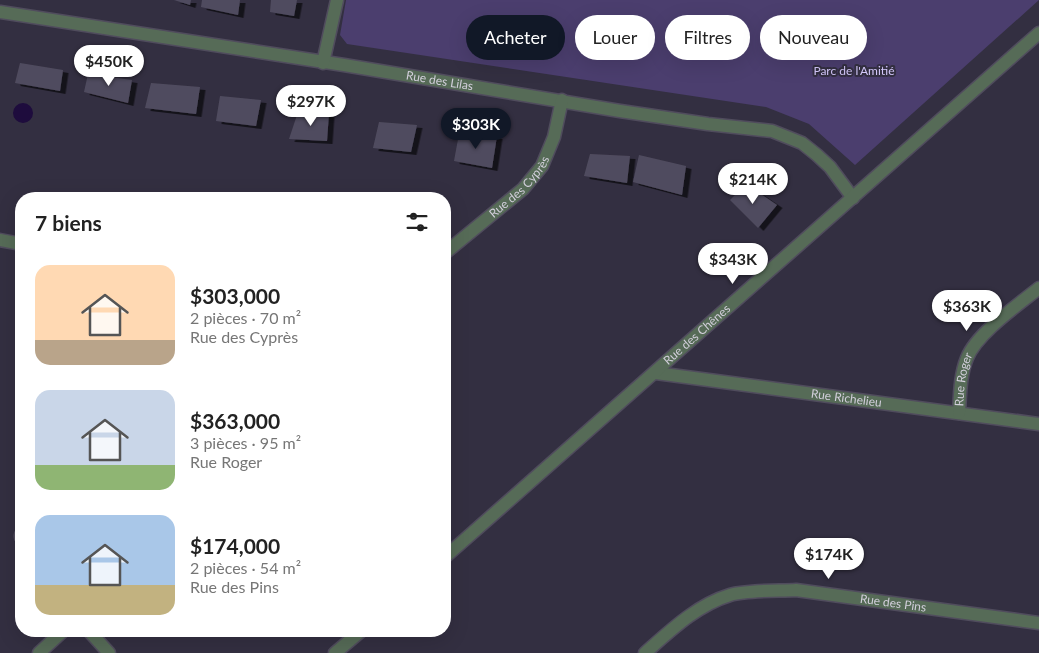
<!DOCTYPE html>
<html lang="fr">
<meta charset="utf-8">
<style>
body{margin:0;font-family:Lato,sans-serif;background:#f2f2f2;color:#222;height:100vh;display:flex;flex-direction:column;font-size:19px;white-space:nowrap}
*{box-sizing:border-box;margin:0}
p{font-size:16px;color:#767676}
.icon{flex:none;width:28px;height:28px;fill:none;stroke:currentColor;stroke-width:2;stroke-linecap:round;stroke-linejoin:round}
.map{position:relative;flex:1;overflow:hidden}
.sheet{position:absolute;left:15px;top:192px;width:436px;height:445px;display:flex;flex-direction:column;background:#fff;border-radius:20px;box-shadow:0 5px 20px #0002}
.sheet>*{flex:none}
.top-card{position:absolute;left:466px;top:15px;width:475px;height:45px;display:flex;gap:10px}
.price{position:absolute;translate:-50% -42px;padding:0 11px;border-radius:18px;background:#fff;color:#222;font-size:16px;line-height:32px;filter:drop-shadow(0 1px 2px #0008)}
.price::after{content:'';position:absolute;left:50%;top:30px;width:15px;height:11px;margin-left:-8px;background:inherit;clip-path:polygon(0 0,100% 0,50% 100%)}
.price.selected{background:#111827;color:#fff}
ul{padding:0;list-style:none}
li{display:flex;align-items:center;gap:15px;height:125px;padding:0 20px}
li span{display:grid;place-items:center;flex:none;width:140px;height:100px;border-radius:15px;color:#555}
li>.icon{margin-inline-start:auto}
span .icon{width:60px;height:60px;fill:#fffc;stroke-width:1}
li b{font-size:21px}
h2{display:flex;justify-content:space-between;align-items:center;height:60px;padding:0 20px;font-size:21px}
.pill{padding:0 18px;border-radius:22px;background:#fff;box-shadow:0 5px 20px #0002;font-size:18px;line-height:45px}
.pill.selected{background:#111827;color:#fff}
.map>svg:first-child{display:block}
</style>
<div class="map">
<svg width="1039" height="653" viewBox="0 0 1039 653">
<defs>
<filter id="shadow"><feDropShadow dx="5.5" dy="3" stdDeviation="0" flood-color="#0009"/></filter>
</defs>
<rect width="100%" height="100%" fill="#332f41"/>
<path fill="#4b3e6e" d="M 346,0 L 1039,0 L 855,165 L 809,124 L 766,107 L 347,44 L 340,35 Z"/>
<path fill="#1e0c3d" d="M13 113a10 10 0 1 1 20 0a10 10 0 1 1-20 0Z"/>
<path fill="#504c5f" filter="url(#shadow)" d="M 174,0 L 191,0 L 190,5 Z
M 202,0 L 240,0 L 238,15 L 201,7 Z
M 271,0 L 297,0 L 294,16 L 270,12 Z
M 20,63 L 63,70 L 60,91 L 15,83 Z
M 88,74 L 132,80 L 128,103 L 84,92 Z
M 151,83 L 200,87 L 196,114 L 145,108 Z
M 220,96 L 261,100 L 256,126 L 216,121 Z
M 298,112 L 329,113 L 327,141 L 289,139 Z
M 379,122 L 417,125 L 411,152 L 373,148 Z
M 459,134 L 497,136 L 492,168 L 454,161 Z
M 590,154 L 630,156 L 627,183 L 584,176 Z
M 639,155 L 686,166 L 682,195 L 633,182 Z
M 746,184 L 777,205 L 758,228 L 730,200 Z"/>
<g fill="none" stroke-linecap="round" stroke-linejoin="round">
<defs>
<g id="street">
<path id="s1" d="M 0,12 L 344,65 L 620,111 L 708,124 L 772,131 L 802,143 L 817,155 L 830,167 L 853,198"/>
<path d="M 323,63 L 337,0"/>
<path d="M 0,240 L 21,244"/>
<path id="s2" d="M 445,253 L 523,189 L 542,166 L 554,137 L 562,100"/>
<path id="s3" d="M 656,373 L 1039,424"/>
<path id="s4" d="M 959,413 C 960,395 960,375 967,358 C 977,333 1018,305 1039,288"/>
<path d="M 21,535 L 21,537"/>
<path id="s5" d="M 445,557 L 1039,33"/>
<path d="M 89,631 L 109,653"/>
<path d="M 39,653 L 63,631"/>
<path d="M 335,653 L 361,631"/>
<path id="s6" d="M 645,653 C 671,630 697,605 730,595 C 746,590 778,591 796,590 L 1039,623"/>
</g>
</defs>
<use href="#street" stroke="#504c5d" stroke-width="15"/>
<use href="#street" stroke="#566b57" stroke-width="12"/>
</g>
<g text-anchor="middle" stroke-width="4" stroke-linejoin="round" paint-order="stroke">
<g font-size="12" fill="#d4c8fb" stroke="#332f41">
<text x="854" y="75">Parc de l'Amitié</text>
</g>
<g font-size="12" fill="#d2cfdb" stroke="#332f41">
<text dy="4" stroke="none"><textPath href="#s1" startOffset="445">Rue des Lilas</textPath></text>
<text dy="4" stroke="none"><textPath href="#s2" startOffset="100">Rue des Cyprès</textPath></text>
<text dy="4" stroke="none"><textPath href="#s5" startOffset="336">Rue des Chênes</textPath></text>
<text dy="4" stroke="none"><textPath href="#s4" startOffset="34">Rue Roger</textPath></text>
<text dy="4" stroke="none"><textPath href="#s3" startOffset="192">Rue Richelieu</textPath></text>
<text dy="4" stroke="none"><textPath href="#s6" startOffset="268">Rue des Pins</textPath></text>
</g>
</g>
</svg>
<b class="price" style="left:109px;top:87px">$450K</b>
<b class="price" style="left:311px;top:127px">$297K</b>
<b class="price selected" style="left:476px;top:150px">$303K</b>
<b class="price" style="left:753px;top:205px">$214K</b>
<b class="price" style="left:733px;top:285px">$343K</b>
<b class="price" style="left:967px;top:332px">$363K</b>
<b class="price" style="left:829px;top:580px">$174K</b>
<div class="top-card">
<a class="pill selected">Acheter</a>
<a class="pill">Louer</a>
<a class="pill">Filtres</a>
<a class="pill">Nouveau</a>
</div>
<section class="sheet">
<h2>7 biens<svg class="icon" aria-label="filters" viewBox="0 0 24 24"><path d="M4 7h16M4 17h16"/><circle cx="9" cy="7" r="2"/><circle cx="15" cy="17" r="2"/></svg></h2>
<ul>
<li><span style="background:linear-gradient(#ffd9b3 75%,#b9a48a 0)"><svg class="icon" aria-label="home" viewBox="0 0 24 24"><path d="M3 11l9-7 9 7M6 9v11h12V9"/></svg></span><div><b>$303,000</b><p>2 pièces · 70 m²</p><p>Rue des Cyprès</p></div></li>
<li><span style="background:linear-gradient(#c9d6e8 75%,#8fb573 0)"><svg class="icon" aria-label="home" viewBox="0 0 24 24"><path d="M3 11l9-7 9 7M6 9v11h12V9"/></svg></span><div><b>$363,000</b><p>3 pièces · 95 m²</p><p>Rue Roger</p></div></li>
<li><span style="background:linear-gradient(#a9c7e8 70%,#c2b280 0)"><svg class="icon" aria-label="home" viewBox="0 0 24 24"><path d="M3 11l9-7 9 7M6 9v11h12V9"/></svg></span><div><b>$174,000</b><p>2 pièces · 54 m²</p><p>Rue des Pins</p></div></li>
</ul>
</section>
</div>
